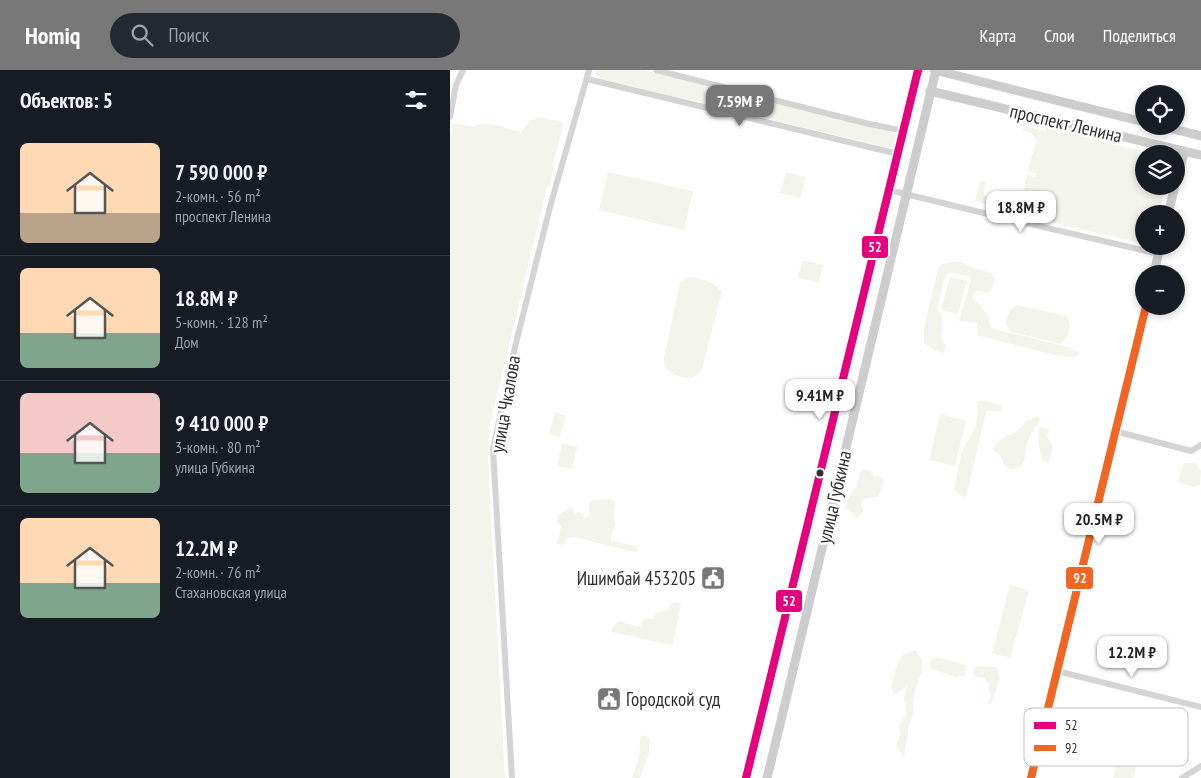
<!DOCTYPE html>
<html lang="ru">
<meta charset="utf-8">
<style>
body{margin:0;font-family:"PT Sans Narrow",sans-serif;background:#242831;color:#f1f3f6;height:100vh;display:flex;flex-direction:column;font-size:19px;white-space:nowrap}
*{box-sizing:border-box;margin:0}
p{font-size:16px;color:#9ea1a6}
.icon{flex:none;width:28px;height:28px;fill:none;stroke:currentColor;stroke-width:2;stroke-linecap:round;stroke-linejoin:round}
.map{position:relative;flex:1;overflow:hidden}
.panel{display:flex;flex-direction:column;background:#171b24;width:450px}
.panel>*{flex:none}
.tools{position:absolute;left:685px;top:15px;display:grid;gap:10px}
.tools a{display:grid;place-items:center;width:50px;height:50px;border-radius:50%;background:#171b24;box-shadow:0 2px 8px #0003;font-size:25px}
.price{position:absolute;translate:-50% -42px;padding:0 11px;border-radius:10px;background:#fff;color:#222;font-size:16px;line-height:32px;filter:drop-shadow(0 1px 2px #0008)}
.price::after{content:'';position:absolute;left:50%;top:30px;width:15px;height:11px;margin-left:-8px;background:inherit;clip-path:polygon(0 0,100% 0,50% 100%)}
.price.active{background:#787878;color:#fff}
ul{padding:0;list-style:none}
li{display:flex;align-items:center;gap:15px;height:125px;padding:0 20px}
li+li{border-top:1px solid #363941}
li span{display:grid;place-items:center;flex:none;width:140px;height:100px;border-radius:8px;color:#555}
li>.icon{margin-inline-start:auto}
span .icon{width:60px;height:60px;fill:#fffc;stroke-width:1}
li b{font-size:21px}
h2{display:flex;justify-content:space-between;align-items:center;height:60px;padding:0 20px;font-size:21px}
header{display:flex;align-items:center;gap:30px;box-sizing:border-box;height:70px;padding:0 25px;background:#787878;color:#fff}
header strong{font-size:24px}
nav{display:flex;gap:28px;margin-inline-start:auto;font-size:18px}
.search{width:350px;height:45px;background:#242831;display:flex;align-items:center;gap:12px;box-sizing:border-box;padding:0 18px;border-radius:28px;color:#9ea1a6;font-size:19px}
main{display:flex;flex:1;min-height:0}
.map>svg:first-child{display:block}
</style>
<header>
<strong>Homiq</strong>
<div class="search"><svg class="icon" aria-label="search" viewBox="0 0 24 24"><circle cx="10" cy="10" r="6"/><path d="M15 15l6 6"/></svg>Поиск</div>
<nav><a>Карта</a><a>Слои</a><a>Поделиться</a></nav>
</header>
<main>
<section class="panel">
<h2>Объектов: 5<svg class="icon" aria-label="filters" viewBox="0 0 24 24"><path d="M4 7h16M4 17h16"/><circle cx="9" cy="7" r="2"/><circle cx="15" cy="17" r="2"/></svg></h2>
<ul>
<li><span style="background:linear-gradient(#ffd9b3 70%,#b9a48a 0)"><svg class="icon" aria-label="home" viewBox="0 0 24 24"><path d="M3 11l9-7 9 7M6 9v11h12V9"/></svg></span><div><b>7 590 000 ₽</b><p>2-комн. · 56 m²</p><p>проспект Ленина</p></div></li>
<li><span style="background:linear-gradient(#ffd9b3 65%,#7fa58c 0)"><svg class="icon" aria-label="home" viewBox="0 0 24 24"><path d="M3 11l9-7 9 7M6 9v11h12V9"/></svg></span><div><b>18.8M ₽</b><p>5-комн. · 128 m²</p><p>Дом</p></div></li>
<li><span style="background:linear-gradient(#f6c9c9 60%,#7fa58c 0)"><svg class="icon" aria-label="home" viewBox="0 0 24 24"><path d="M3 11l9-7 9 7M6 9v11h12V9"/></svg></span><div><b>9 410 000 ₽</b><p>3-комн. · 80 m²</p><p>улица Губкина</p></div></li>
<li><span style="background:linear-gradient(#ffd9b3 65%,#7fa58c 0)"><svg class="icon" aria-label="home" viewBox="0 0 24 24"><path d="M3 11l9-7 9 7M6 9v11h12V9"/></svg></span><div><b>12.2M ₽</b><p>2-комн. · 76 m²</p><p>Стахановская улица</p></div></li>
</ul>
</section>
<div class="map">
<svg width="751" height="708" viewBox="0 0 751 708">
<rect width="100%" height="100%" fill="#fff"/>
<path fill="#f3f5ec" d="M 145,0 L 194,0 L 441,62 L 446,64 L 447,67 C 446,75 445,79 435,77 L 151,9 L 146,5 Z
M 91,47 L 113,52 C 112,65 106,80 103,94 L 104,97 L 100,116 L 97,118 L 39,358 L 38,391 L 55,708 L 0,708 L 0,68 L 3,53 L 22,57 C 34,49 57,59 71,62 L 81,50 Z
M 574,56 L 595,61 L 597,58 L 702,84 L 694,84 L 694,116 L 715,116 L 709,144 L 694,144 L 694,174 L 576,146 L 576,144 L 554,139 L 556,133 L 566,134 L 571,131 L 577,105 L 585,107 L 586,103 L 578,101 L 586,71 L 585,68 L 581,63 L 573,61 Z
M 158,102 L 243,121 L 234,160 L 149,140 Z
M 336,102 L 356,107 L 350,128 L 330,123 Z
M 530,111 L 536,112 L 534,120 L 535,126 L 540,129 L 550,131 L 549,138 L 525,131 Z
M 352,190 L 373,195 L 369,213 L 348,208 Z
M 502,192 L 511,192 L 523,198 L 541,203 L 545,210 L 541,221 L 538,223 L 527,220 L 522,228 C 530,236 541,244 540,257 L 548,260 L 618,277 L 629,282 L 630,285 L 625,287 L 604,285 L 527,265 L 527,253 L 509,251 L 521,210 L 520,207 L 500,202 L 495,206 L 487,240 C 497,250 490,259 492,271 L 496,275 L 495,280 L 494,283 L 485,281 L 474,273 L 474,257 L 489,195 Z
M 244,207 C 257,211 263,211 272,222 L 252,299 C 250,302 248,305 244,307 C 236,310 219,305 215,296 C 214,294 214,291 214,288 L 230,212 L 237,208 Z
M 500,207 L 517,211 L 508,244 L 491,240 Z
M 567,235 L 617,246 C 623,256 619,266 611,274 L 562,262 L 557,256 C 556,247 558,240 567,235 Z
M 533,331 L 543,333 L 552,336 L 552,340 L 548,342 L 538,340 L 536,343 L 516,427 L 510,426 L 504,419 L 512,381 L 526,356 L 528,332 Z
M 105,342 L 116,346 L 110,367 L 99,364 Z
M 490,344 L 516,351 L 505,396 L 479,390 Z
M 587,346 L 590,349 C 587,357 581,362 578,371 C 575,379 576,388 572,396 L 560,399 L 554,395 C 553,388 549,384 543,380 L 547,373 L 556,366 L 564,363 L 577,351 Z
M 591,357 L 599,359 L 597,366 C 605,375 602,384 598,394 L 591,389 C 590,379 588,370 588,360 Z
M 112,373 L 127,377 L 122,399 L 107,396 Z
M 734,393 L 745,393 L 751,401 L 750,415 L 744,417 L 728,412 Z
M 415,399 L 420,401 L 424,406 L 429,406 L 434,410 L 428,428 L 422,427 L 414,429 L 411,434 L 413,440 L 411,445 L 406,447 L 395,438 L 399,426 L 406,417 L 410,402 Z
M 159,429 L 165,432 C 166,438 163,443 164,449 C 165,453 167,452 165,457 C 163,462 162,462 161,469 L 163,471 L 186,476 L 188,479 L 186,482 L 175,480 L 125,467 L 118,468 L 112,475 L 107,474 L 111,457 L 107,452 L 109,444 L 121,437 L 125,443 L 129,442 L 134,448 L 137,448 L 139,444 L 139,433 L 144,430 Z
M 560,515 L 579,520 L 560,588 L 542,583 Z
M 226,532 L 231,534 L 223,574 L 220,575 L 162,562 L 162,558 L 169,551 L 186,556 L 191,556 L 194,550 L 197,549 L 203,549 L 207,542 L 218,540 L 221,534 Z
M 466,580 L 472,591 L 472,601 L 466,617 L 463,631 L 463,645 L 458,657 L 458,665 L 454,686 L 446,676 L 450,665 L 449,655 L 456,645 L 456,637 L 454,630 L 455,621 L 458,615 L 449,622 L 444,624 L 441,618 L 448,591 L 454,584 Z
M 485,587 L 516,595 L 515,606 L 505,607 L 480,598 L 480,592 Z
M 531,596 L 546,597 L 550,606 L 543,630 L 539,635 L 538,633 L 541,625 L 538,618 L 539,614 L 534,608 L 526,607 L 523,603 L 525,597 Z
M 192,665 L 198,667 L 200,670 C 198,675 200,678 199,683 L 190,708 L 182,708 C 184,701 187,694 189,687 C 191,679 188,673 192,665 Z
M 668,689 L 687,694 L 683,708 L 663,708 Z"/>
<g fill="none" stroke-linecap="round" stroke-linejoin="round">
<path stroke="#d4d4d4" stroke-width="6" d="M 206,0 L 415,53 L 454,61
M 137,9 L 448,84
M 0,47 L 6,15 L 13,0
M 439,120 L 550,147 L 709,184
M 665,361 L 741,381 L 751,375
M 607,601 L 751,637
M 62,708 L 43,379 L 65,277 L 100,137 L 139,0
M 732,708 L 751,696"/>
<path stroke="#cdcdcd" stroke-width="9" d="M 484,0 L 694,52
M 480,21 L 751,85
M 711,56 L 751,66
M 726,110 L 735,81
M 718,144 L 725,116
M 704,204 L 710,176
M 296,708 L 468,0
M 317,708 L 335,634 L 486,0
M 581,708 L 696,236"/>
<defs>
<path id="bus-1" d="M 296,708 L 468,0"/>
<path id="bus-2" d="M 581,708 L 696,236"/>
</defs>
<use href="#bus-1" stroke="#fff" stroke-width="11"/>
<use href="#bus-2" stroke="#fff" stroke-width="11"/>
<use href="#bus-1" stroke="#e5007d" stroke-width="8"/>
<use href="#bus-2" stroke="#f26522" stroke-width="8"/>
</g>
<defs>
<symbol id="civic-square" viewBox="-11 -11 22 22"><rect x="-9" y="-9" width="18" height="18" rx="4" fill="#787878" stroke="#fff"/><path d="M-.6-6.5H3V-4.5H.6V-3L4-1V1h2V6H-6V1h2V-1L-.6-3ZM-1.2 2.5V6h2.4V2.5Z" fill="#fff"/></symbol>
</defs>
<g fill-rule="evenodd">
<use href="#civic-square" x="249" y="494" width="28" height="28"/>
<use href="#civic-square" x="145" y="615" width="28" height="28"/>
</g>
<circle fill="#2f2f2f" stroke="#fff" stroke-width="2" cx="370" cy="403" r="4.5"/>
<g text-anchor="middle" stroke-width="5" stroke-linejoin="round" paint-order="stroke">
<g font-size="19" fill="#2f2f2f" stroke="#fff">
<text transform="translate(616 53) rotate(13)" y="7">проспект Ленина</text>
<text transform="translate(55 334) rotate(-80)" y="7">улица Чкалова</text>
<text transform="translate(384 427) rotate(-77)" y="7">улица Губкина</text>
</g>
<g font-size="19" fill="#2f2f2f" stroke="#fff" text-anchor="end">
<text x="246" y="515">Ишимбай 453205</text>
<text x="176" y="636" text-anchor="start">Городской суд</text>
</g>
</g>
<rect x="574" y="638" width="164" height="58" rx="8" fill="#fff" stroke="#c1c1c1" stroke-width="1"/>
<rect x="584" y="652" width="22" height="7" fill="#e5007d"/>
<rect x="584" y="675" width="22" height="6" fill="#f26522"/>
<g font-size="14" fill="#2f2f2f">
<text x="615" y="660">52</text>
<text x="615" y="683">92</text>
</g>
<g stroke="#fff" stroke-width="2">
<rect x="411" y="165" width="28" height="24" rx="5" fill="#e5007d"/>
<rect x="615" y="496" width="29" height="24" rx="5" fill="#f26522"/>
<rect x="325" y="519" width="28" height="24" rx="5" fill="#e5007d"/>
</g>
<g font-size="14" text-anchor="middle" font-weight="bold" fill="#fff">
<text x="425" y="182">52</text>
<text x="630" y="513">92</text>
<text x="339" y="536">52</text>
</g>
</svg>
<div class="tools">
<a><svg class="icon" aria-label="locate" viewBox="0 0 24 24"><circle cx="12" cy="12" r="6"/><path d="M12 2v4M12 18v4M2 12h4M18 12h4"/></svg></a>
<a><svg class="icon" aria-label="layers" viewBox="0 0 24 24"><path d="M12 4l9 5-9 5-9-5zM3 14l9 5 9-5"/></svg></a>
<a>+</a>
<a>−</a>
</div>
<b class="price active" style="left:290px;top:57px">7.59M ₽</b>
<b class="price" style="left:571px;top:163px">18.8M ₽</b>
<b class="price" style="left:370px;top:351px">9.41M ₽</b>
<b class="price" style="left:649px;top:475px">20.5M ₽</b>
<b class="price" style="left:682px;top:608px">12.2M ₽</b>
</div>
</main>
